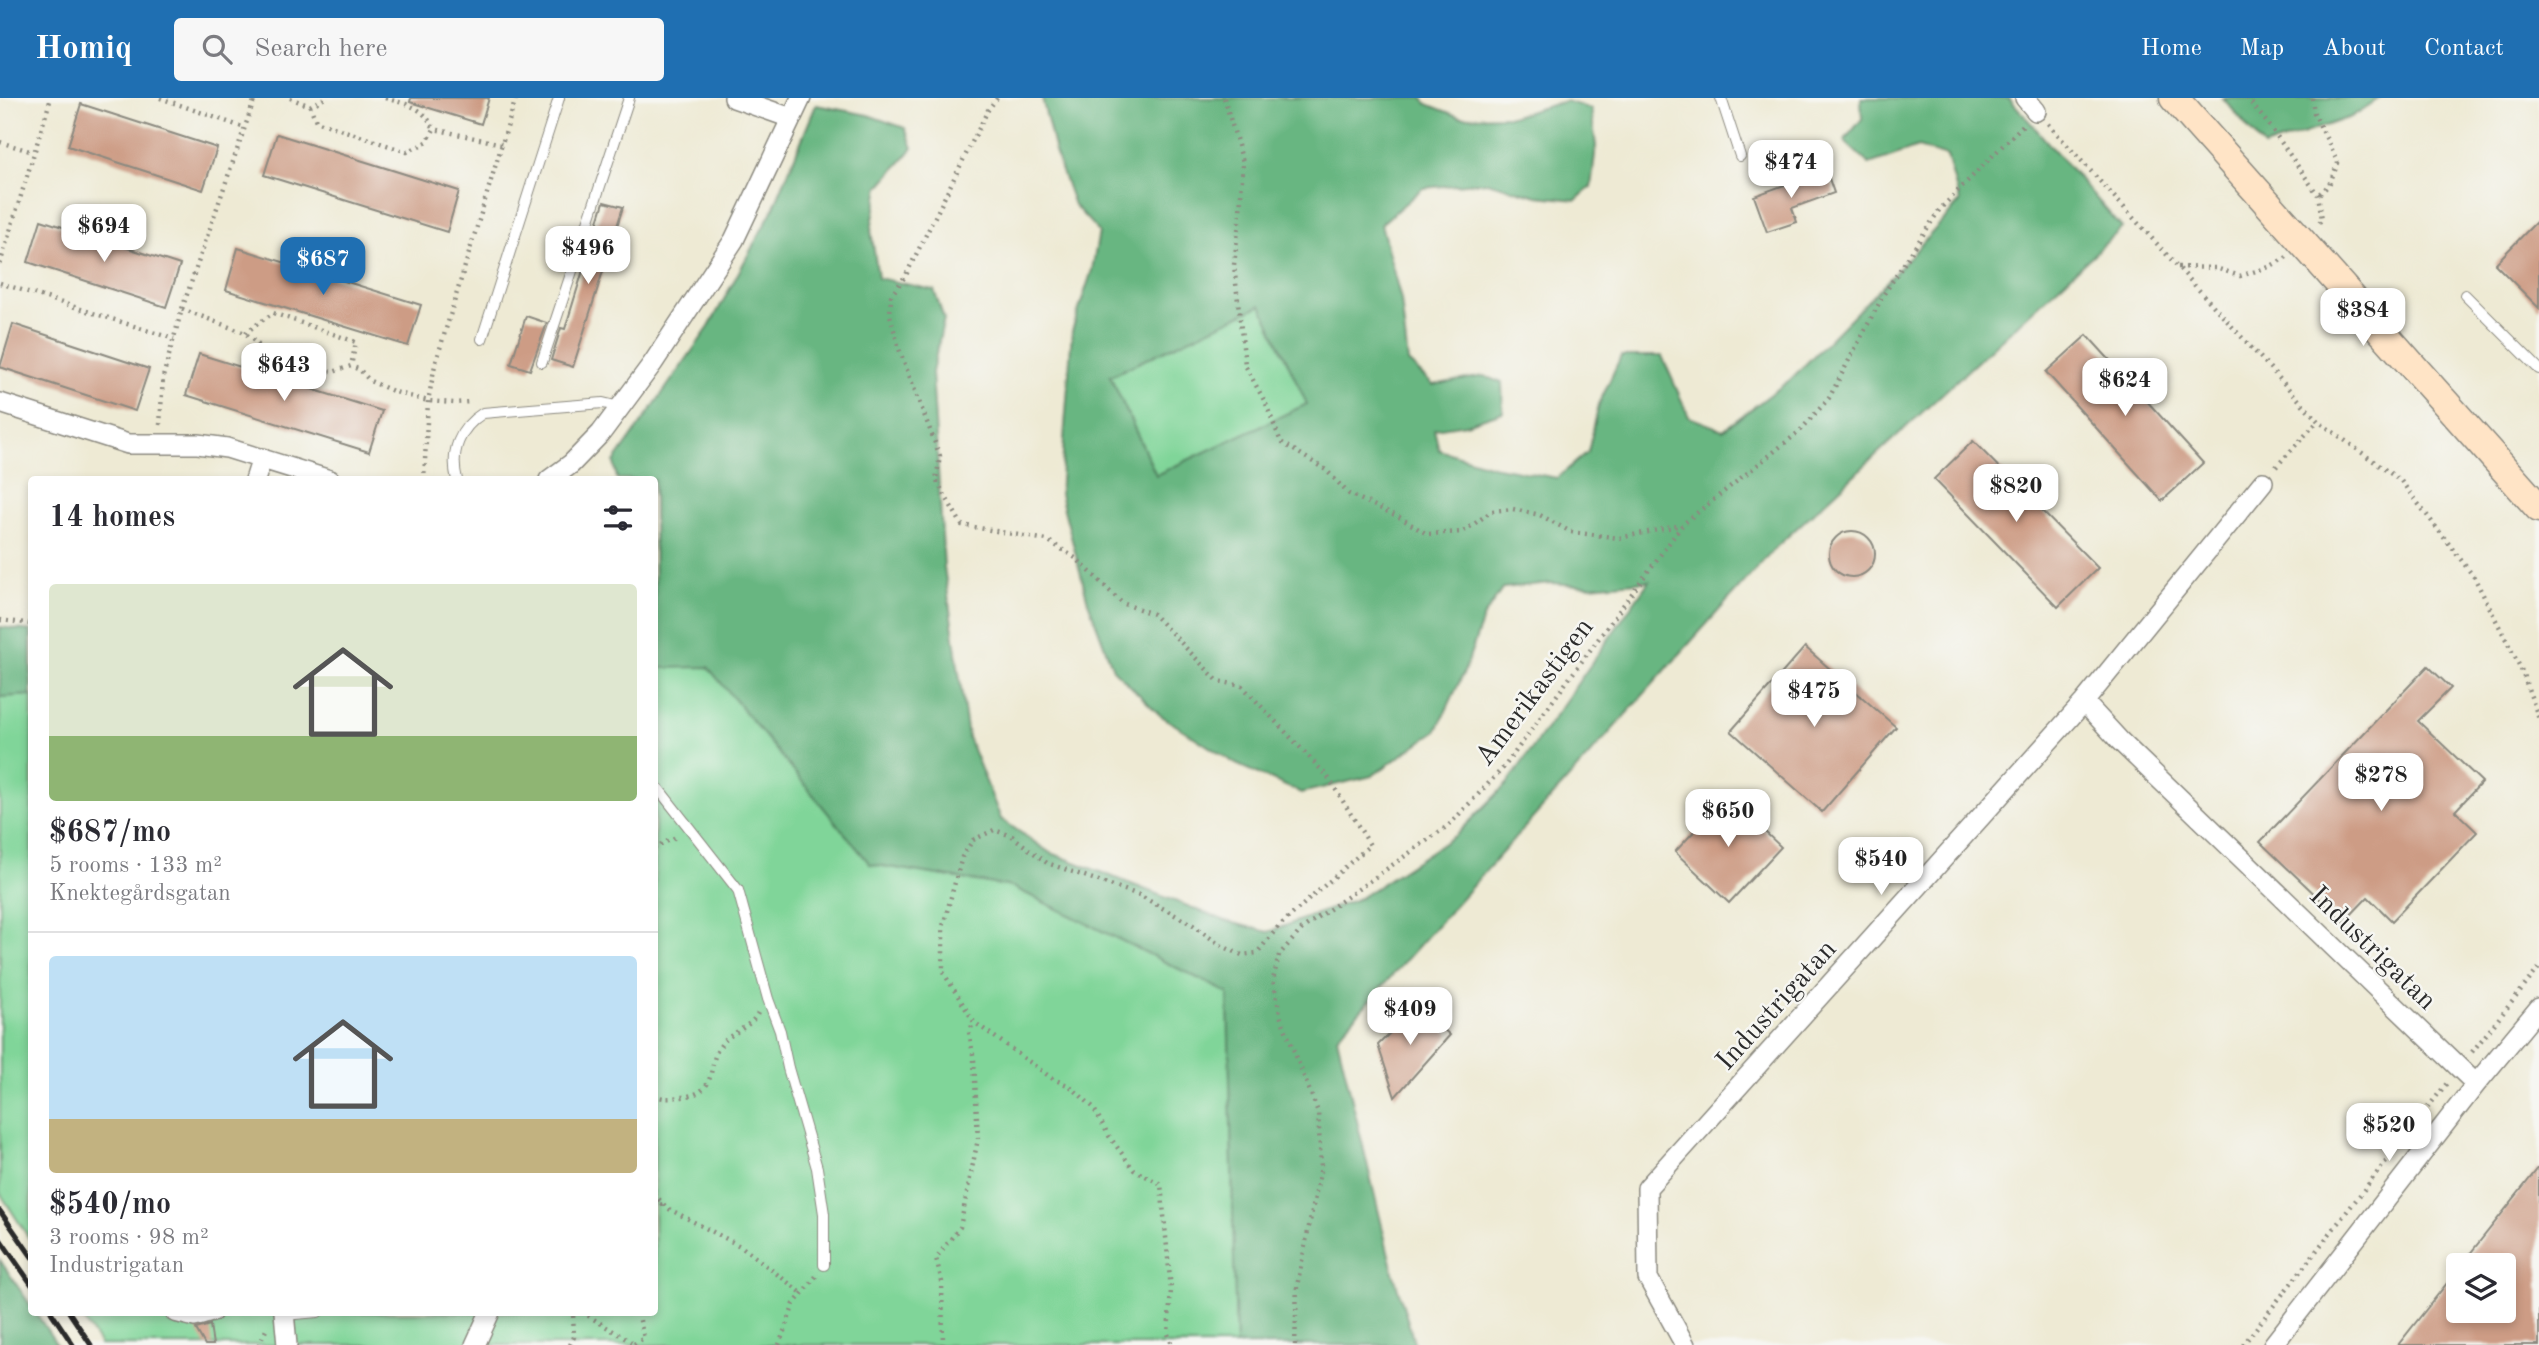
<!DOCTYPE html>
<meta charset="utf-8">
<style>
body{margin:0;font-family:"Old Standard TT",serif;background:#f7f7f7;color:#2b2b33;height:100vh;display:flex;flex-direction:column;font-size:26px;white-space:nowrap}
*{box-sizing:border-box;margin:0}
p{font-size:23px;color:#7c7c81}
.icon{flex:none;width:38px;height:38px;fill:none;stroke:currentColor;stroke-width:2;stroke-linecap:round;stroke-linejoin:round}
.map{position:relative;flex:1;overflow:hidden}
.side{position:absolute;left:28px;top:378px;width:630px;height:840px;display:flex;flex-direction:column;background:#fff;border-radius:7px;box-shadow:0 4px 10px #0003}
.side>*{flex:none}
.controls{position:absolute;left:2446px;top:1155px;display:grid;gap:14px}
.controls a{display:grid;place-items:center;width:70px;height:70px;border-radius:7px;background:#fff;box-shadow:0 4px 10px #0003;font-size:35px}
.price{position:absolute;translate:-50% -60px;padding:0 16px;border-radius:14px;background:#fff;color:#222;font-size:23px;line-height:46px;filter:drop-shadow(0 2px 4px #0008)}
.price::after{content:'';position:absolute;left:50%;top:42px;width:21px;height:16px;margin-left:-10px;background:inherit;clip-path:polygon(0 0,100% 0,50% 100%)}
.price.on{background:#1f6fb2;color:#fff}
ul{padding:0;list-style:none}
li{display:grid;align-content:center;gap:14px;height:371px;padding:0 21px}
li+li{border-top:2px solid #e1e1e2}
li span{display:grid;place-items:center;height:217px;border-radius:7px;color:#555}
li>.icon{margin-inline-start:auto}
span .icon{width:126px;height:126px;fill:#fffc;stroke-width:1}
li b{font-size:30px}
h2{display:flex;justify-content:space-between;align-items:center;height:84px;padding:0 21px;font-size:30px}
header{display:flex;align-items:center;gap:42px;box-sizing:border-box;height:98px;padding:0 35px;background:#1f6fb2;color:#fff}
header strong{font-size:33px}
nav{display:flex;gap:38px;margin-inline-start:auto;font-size:24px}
.search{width:490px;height:63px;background:#f7f7f7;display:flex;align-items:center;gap:18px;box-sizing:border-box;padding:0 24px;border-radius:7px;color:#7c7c81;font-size:26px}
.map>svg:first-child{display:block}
</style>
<header>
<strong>Homiq</strong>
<div class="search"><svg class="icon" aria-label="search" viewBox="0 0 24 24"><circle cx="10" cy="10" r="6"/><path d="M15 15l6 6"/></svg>Search here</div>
<nav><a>Home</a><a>Map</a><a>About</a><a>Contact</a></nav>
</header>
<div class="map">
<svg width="2539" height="1247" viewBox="0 0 2539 1247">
<rect width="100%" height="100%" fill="#f6f6f2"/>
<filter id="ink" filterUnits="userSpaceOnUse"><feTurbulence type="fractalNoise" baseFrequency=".0143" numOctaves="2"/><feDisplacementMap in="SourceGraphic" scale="14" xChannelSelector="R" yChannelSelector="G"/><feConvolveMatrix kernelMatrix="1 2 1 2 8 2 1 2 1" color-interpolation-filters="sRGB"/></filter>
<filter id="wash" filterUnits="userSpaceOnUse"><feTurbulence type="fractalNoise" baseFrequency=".00686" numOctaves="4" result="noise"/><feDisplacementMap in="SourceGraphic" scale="28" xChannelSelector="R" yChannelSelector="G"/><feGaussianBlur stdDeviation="1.57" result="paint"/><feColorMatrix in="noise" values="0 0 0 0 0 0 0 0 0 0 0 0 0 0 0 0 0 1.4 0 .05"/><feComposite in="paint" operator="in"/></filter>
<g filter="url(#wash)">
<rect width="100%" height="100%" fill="#eeead4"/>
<path fill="#80d599" stroke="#568062" stroke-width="2" d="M 1261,206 L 1308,306 L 1156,377 L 1110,278 Z
M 708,568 L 871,766 L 1013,789 L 1228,895 L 1236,1247 L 100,1247 L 79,1215 L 654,1214 L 655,570 Z
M 31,597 L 32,597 L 31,1143 L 0,1095 L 0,599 Z"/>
<path fill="#68b681" stroke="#4a7056" stroke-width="2" fill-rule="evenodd" d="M 1042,0 L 1423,0 L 1427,6 L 1460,19 L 1514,18 L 1566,3 L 1591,11 L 1596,48 L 1591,89 L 1576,102 L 1537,98 L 1487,84 L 1423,90 L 1381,126 L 1401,202 L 1408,264 L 1433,287 L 1484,278 L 1502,285 L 1503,314 L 1466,326 L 1434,331 L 1439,352 L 1492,368 L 1557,380 L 1588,354 L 1599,306 L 1621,258 L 1662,258 L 1689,319 L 1723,332 L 1791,281 L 1892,178 L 1960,104 L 1947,58 L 1918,49 L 1869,66 L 1844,43 L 1862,21 L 1861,0 L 2009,0 L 2122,130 L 1773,452 L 1337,939 L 1393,1174 L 1415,1247 L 1236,1247 L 1228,895 L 1013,789 L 870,766 L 708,569 L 655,570 L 654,382 L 617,381 L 614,364 L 709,229 L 774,109 L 816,7 L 868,17 L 905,30 L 913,50 L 879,89 L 871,132 L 878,180 L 934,192 L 944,221 L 932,274 L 944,469 L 968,639 L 1001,721 L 1049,754 L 1226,823 L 1268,834 L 1360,800 L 1456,737 L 1508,685 L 1649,483 L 1589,488 L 1551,485 L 1503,490 L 1484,518 L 1464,574 L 1437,632 L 1372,678 L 1301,695 L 1236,666 L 1160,617 L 1113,571 L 1088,504 L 1060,396 L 1072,233 L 1092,172 L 1099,134 L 1074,107 L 1055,54 ZM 1261,207 L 1307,306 L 1156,377 L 1110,278 Z
M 2223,0 L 2380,0 L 2351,19 L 2264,49 Z
M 0,529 L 31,533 L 31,597 L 0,599 Z
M 0,1162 L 31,1208 L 32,1214 L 36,1215 L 57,1247 L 0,1247 Z"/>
<g id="blocks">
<path fill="#cd9c85" d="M 411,0 L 489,0 L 481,26 L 410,4 Z
M 81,6 L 217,50 L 203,92 L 68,48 Z
M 277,36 L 459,93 L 447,134 L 264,77 Z
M 1826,72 L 1834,95 L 1792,110 L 1797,124 L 1767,134 L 1754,98 Z
M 604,104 L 623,109 L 573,269 L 551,262 L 561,230 L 565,231 Z
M 2539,121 L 2539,210 L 2495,166 Z
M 41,122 L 180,167 L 166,209 L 28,164 Z
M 238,150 L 421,207 L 408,248 L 226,192 Z
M 526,218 L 547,225 L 530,272 L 511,266 Z
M 13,226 L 149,271 L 135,313 L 0,269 Z
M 2087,237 L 2203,365 L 2162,403 L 2046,274 Z
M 199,256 L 382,313 L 369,354 L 186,297 Z
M 1973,343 L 2098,470 L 2058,509 L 1934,381 Z
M1829 456a23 23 0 1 1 46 0a23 23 0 1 1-46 0Z
M 1805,549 L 1896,629 L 1822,714 L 1731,633 Z
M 2428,568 L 2451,590 L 2418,623 L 2482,684 L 2455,713 L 2477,734 L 2392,823 L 2368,799 L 2344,824 L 2260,744 Z
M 1727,698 L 1781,749 L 1729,805 L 1675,754 Z
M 1417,908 L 1450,937 L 1395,999 L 1378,947 Z
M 2539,1069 L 2539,1247 L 2398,1247 L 2459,1170 L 2459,1213 L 2504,1213 L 2504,1167 L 2461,1167 Z
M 210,1227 L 213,1247 L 205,1247 L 196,1231 Z"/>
</g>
</g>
<g filter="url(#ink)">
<use href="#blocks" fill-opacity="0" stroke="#8c8a80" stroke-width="2"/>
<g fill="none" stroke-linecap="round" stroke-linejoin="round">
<defs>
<path id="lane" d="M 1721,0 L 1740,58
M 2465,197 L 2539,271
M 482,241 L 559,0
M 542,264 L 629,0
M 457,382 C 450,354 459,330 483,315 L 603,305 L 620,309
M 654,685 L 738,792 L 768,901 L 780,933 L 788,970 L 817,1070 L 824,1116 L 824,1167
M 284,1217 L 318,1214"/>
<path id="street" d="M 734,0 L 791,20
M 2025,0 L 2036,13
M 0,305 L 128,346 L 198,346 L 227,350 L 330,382
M 255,382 L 262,360
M 549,382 L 571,366 L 601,335 L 653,265 L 734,142 L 801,0
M 2084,604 L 2120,643 L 2476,986
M 175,1214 L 195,1219 L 212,1214
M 284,1214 L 287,1247
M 475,1247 L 490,1214
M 1685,1247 L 1648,1180 L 1647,1090 L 2084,604 L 2263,384
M 2273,1247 L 2476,986 L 2539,910"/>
<path id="secondary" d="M 2174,0 L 2539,410"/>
</defs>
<use href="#lane" stroke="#8c8a80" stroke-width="12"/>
<use href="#street" stroke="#8c8a80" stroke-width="22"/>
<use href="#secondary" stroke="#8c8a80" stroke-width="31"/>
<path stroke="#8c8a80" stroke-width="4.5" stroke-dasharray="2 5" stroke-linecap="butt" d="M 160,0 L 245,30
M 290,0 L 310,8 L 316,23 L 407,54 L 427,44 L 434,31 L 502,46
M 385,0 C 408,7 423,8 434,31
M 997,0 L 988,12 L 906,177 L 891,198 L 890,217 L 899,251 L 940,358 L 936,382 L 962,427 L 1047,442 L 1077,461 L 1122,505 L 1153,516 L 1218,583 L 1242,588 L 1328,679 L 1370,747 L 1278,829 L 1257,855 L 1242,857 L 1220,847 L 1193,827 L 1139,797 L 1047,765 L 1012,738 L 994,732 L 973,742 L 962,759 L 943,828 L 943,874 L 974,924 L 1053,981 L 1070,988 L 1093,1009 L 1109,1038 L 1134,1072 L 1161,1086 L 1171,1192 L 1168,1236 L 1172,1247
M 1224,0 L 1243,64 L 1240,115 L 1234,167 L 1245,267 L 1266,306 L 1281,344 L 1326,372 L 1349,396 L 1399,419 L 1427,436 L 1463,434 L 1492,413 L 1513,411 L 1540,417 L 1571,434 L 1619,440 L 1682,427
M 2247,0 L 2269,27 L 2318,97 L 2322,121 L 2317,127
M 2312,0 L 2314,15 L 2338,65 L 2329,87 L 2318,97
M 310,8 L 325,0
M 2048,26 L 2318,323 L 2401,383 L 2474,479 L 2521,571 L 2539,621
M 0,44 L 33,54
M 0,166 L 51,0
M 2178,169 L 2216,170 L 2240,178 L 2269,169 L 2287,159
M 0,185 L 174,241
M 182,211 L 245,235 L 263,251 L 319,272 L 333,274 L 351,268 L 360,272 L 370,283 L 395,294 L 428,303 L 454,305 L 470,304
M 245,235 L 273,215 L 356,244 L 351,268
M 160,327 L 163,279 L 182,211 L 255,0
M 2276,369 L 2318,323
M 424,382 L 428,303 L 435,267 L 516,0
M 0,522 L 32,526
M 654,750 L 678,738
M 2472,954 L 2539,870
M 654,997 C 664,1002 672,1000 681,999 C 721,995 705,967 721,947 C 732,933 749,931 758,915
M 654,1096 L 667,1110 L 742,1149 L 803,1196
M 654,1109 L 663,1106
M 582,1214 L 636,1247
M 634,1246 L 644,1240 L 638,1214
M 259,1247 L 266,1232
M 570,1247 L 574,1239 L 573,1214
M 779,1247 L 794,1206 L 817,1177
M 943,1247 L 942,1184 L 936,1160 L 960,1129 L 978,1041 L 974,962 L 969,934 L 974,924
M 1295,1247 L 1297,1188 L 1321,1069 L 1318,1014 L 1281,920 L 1273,882 L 1279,857 L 1303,830 L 1449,727 L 1504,669 L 1683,426 L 1800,333 L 1829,300 L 1884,196 L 1940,111 L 2023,27
M 2243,1247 L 2447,985"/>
<use href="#lane" stroke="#fff" stroke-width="10"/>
<use href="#street" stroke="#fff" stroke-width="19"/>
<use href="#secondary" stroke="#ffe4c6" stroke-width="28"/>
<path stroke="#2b2b2b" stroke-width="5" d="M 0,1113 L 32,1159
M 0,1141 L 32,1187
M 51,1214 L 73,1247
M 69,1214 L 91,1247"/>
</g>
</g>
<g text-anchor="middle" stroke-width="5" stroke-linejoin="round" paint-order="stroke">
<g font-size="28" fill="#2b2b2b" stroke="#f6f6f2">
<text transform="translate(1533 593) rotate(-53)" y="10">Amerikastigen</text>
<text transform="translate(2374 849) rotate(44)" y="10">Industrigatan</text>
<text transform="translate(1775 906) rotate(-48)" y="10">Industrigatan</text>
</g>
</g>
</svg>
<div class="controls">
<a><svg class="icon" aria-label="layers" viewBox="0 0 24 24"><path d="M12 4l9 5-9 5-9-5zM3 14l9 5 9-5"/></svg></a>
</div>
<b class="price" style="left:1791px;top:102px">$474</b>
<b class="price" style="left:104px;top:166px">$694</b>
<b class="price" style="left:588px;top:188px">$496</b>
<b class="price on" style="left:323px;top:199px">$687</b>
<b class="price" style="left:2363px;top:250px">$384</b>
<b class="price" style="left:284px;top:305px">$643</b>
<b class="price" style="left:2125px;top:320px">$624</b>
<b class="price" style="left:2016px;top:426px">$820</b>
<b class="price" style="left:1814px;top:631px">$475</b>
<b class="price" style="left:2381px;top:715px">$278</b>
<b class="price" style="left:1728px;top:751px">$650</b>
<b class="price" style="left:1881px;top:799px">$540</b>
<b class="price" style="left:1410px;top:949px">$409</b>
<b class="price" style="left:2389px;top:1065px">$520</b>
<section class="side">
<h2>14 homes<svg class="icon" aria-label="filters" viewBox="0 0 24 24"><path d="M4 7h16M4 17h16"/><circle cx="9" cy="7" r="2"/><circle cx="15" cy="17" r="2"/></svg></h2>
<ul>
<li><span style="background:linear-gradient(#dfe7d0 70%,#8fb573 0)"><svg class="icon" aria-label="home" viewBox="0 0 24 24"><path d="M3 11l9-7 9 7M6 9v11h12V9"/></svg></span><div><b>$687/mo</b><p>5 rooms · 133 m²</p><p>Knektegårdsgatan</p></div></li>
<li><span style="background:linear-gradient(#bfe0f5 75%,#c2b280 0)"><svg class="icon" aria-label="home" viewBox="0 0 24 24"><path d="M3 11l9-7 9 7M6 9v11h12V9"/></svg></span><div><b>$540/mo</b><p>3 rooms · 98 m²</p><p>Industrigatan</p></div></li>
</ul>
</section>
</div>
